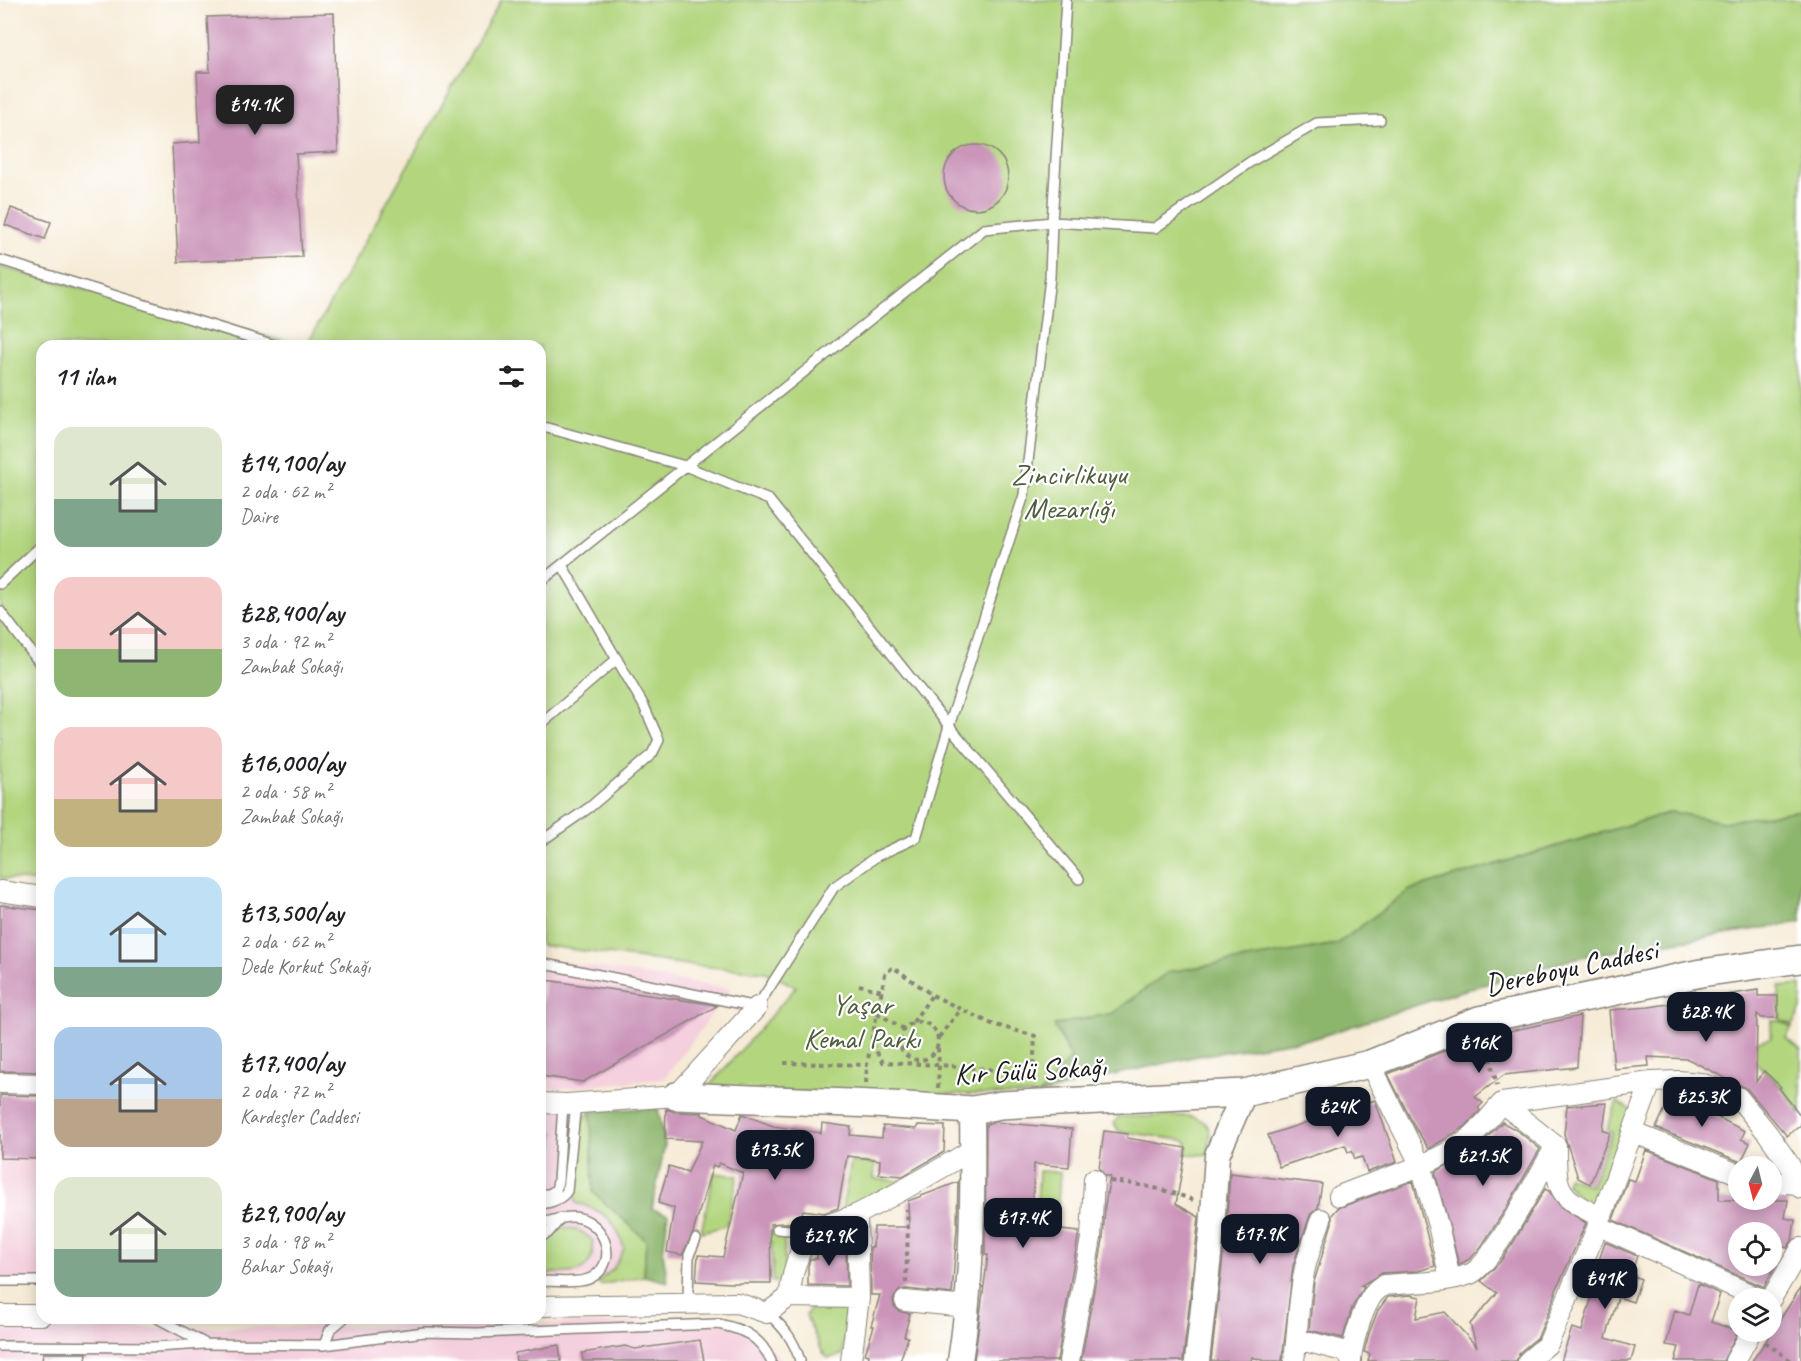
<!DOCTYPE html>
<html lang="tr">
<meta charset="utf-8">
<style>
body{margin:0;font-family:Caveat,sans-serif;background:#f6f6f6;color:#202124;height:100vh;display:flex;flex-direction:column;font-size:22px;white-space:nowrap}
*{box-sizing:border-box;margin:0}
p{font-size:20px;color:#757577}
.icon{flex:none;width:33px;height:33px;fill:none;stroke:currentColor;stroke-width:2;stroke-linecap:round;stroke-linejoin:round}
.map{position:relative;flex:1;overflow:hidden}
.sheet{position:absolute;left:36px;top:340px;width:510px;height:984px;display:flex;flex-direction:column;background:#fff;border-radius:18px;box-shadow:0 3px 15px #0003}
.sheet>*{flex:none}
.needle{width:39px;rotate:187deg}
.buttons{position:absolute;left:1728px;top:1156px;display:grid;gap:12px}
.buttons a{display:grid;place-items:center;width:54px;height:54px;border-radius:50%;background:#fff;box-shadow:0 3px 15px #0003;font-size:30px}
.price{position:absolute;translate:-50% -51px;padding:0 14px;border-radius:12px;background:#111827;color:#fff;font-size:20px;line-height:39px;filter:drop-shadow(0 2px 3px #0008)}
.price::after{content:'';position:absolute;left:50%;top:36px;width:18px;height:14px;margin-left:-9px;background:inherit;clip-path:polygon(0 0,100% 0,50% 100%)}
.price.active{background:#222;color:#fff}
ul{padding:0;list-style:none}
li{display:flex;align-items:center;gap:18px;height:150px;padding:0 18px}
li span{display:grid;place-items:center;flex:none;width:168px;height:120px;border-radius:18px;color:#555}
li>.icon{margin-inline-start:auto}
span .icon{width:72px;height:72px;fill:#fffc;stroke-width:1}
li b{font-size:26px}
h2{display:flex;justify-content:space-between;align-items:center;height:72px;padding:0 18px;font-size:26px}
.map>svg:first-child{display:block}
</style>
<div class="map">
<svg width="1801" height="1361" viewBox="0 0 1801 1361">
<rect width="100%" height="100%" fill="#fff"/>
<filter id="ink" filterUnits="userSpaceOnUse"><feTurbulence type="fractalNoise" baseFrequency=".0167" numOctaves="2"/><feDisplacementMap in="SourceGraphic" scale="12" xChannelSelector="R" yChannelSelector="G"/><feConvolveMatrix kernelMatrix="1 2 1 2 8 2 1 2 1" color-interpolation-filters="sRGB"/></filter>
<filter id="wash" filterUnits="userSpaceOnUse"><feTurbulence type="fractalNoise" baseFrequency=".008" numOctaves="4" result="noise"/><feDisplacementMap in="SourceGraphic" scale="24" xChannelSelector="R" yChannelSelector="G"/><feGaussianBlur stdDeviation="1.35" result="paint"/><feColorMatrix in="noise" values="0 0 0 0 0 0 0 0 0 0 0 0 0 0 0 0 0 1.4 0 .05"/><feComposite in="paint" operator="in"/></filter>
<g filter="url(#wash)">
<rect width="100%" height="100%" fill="#f6ebd6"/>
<path fill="#f4cfdd" d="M 540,958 L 731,989 L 664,1079 L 540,1090 Z
M 0,1091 L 42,1092 L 42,1284 L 0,1285 Z
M 540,1110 L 591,1111 L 646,1240 L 644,1276 L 540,1278 Z
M 721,1322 L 751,1330 L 779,1356 L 781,1361 L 0,1361 L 0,1330 Z"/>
<path fill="#b2d57e" stroke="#67784d" stroke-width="1.5" d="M 501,0 L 1801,0 L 1801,810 L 1723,822 L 1671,812 L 1410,890 L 1337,944 L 1168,972 L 1113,1013 L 1055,1025 L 1071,1058 L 1039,1095 L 705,1091 L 796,987 L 766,972 L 689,965 L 540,945 L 540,346 L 306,346 Z
M 0,267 L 303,346 L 42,346 L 42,882 L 0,878 Z
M 1801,985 L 1801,1009 L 1793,1025 L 1780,1020 L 1779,987 Z
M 1771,1021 L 1780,1021 L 1792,1027 L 1786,1038 L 1801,1050 L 1801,1114 C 1776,1078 1765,1067 1727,1045 L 1728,1043 L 1757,1045 L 1757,1041 L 1771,1038 Z
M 1617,1102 L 1634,1111 L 1593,1204 L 1586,1206 L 1566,1183 L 1568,1177 L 1591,1186 L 1612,1132 L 1607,1129 Z
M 591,1111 L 593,1192 L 646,1240 L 644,1276 L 600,1285 L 598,1282 L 613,1269 L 624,1249 C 617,1221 604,1210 576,1203 L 575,1197 L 581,1122 Z
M 1187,1116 C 1214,1120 1212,1133 1207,1155 L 1186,1154 L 1187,1141 L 1119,1131 L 1114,1124 L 1118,1117 Z
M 554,1132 L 551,1183 L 540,1185 L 540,1133 Z
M 851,1162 L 875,1163 L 874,1179 L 904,1181 L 841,1214 Z
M 1039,1171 L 1060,1172 L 1057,1220 L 1036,1219 Z
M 714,1173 L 738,1176 L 726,1226 L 701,1232 Z
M 560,1227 C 575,1228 582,1230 593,1241 C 595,1279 568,1273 540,1273 L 540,1242 Z
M 748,1231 L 773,1233 L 784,1239 L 785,1282 L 773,1282 L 772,1243 L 748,1237 Z
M 811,1306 L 851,1306 L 842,1355 L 828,1358 L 822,1351 L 806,1316 Z"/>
<path fill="#8db66d" stroke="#546944" stroke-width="1.5" d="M 1801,810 L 1801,922 L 1580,957 L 1448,995 L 1316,1038 L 1198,1056 L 1086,1081 L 1039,1095 L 1071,1058 L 1054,1025 L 1113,1013 L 1168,972 L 1337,944 L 1410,890 L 1672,812 L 1723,822 Z
M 658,1108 L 665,1144 L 652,1209 L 668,1214 L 663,1254 L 668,1282 L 644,1276 L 646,1240 L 593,1192 L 591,1111 Z"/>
<g id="blocks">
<path fill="#cb94b9" d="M 334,13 L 338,152 L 296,154 L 302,257 L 178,262 L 172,144 L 200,142 L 197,72 L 210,72 L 207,17 Z
M944 177a32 32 0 1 1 64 0a32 32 0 1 1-64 0Z
M 11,208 L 51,222 L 45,239 L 5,225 Z
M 0,905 L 42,910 L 42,1072 L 0,1071 Z
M 546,980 L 710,1004 L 717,1006 L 583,1082 L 540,1076 L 540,1018 Z
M 1758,990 L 1758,996 L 1778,996 L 1778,1018 L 1762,1018 L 1757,1014 L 1756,1082 L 1764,1071 L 1781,1087 L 1779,1088 L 1801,1116 L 1801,1125 L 1787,1136 L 1747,1089 L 1688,1059 L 1648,1057 L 1649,1066 L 1614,1069 L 1609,1010 L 1649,1007 Z
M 1580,1016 L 1577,1067 L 1504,1075 L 1475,1097 L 1483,1103 L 1478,1108 L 1480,1110 L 1466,1126 L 1429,1149 L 1416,1129 L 1388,1074 L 1473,1039 Z
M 1679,1093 L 1702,1104 L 1701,1109 L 1745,1131 L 1741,1139 L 1750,1143 L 1741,1162 L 1656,1128 L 1671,1096 L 1676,1098 Z
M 0,1095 L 42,1096 L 42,1159 L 0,1158 Z
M 1375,1100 L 1397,1162 L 1367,1172 L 1362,1157 L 1355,1159 L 1352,1151 L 1348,1152 L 1345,1145 L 1279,1167 L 1268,1135 Z
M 1607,1103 L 1603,1130 L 1610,1133 L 1590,1184 L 1578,1178 L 1564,1134 L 1567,1106 Z
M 666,1109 L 675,1112 L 702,1113 L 702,1115 L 736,1130 L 742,1114 L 773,1126 L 821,1133 L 822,1123 L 851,1127 L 850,1135 L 882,1138 L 883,1126 L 916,1129 L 918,1125 L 945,1126 L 944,1152 L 903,1176 L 879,1174 L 880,1160 L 847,1156 L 838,1208 L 824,1213 L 803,1210 L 800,1222 L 770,1224 L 771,1283 L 730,1283 L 696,1281 L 698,1255 L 723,1257 L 743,1173 L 719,1163 L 717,1167 L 713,1165 L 693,1233 L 682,1255 L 667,1252 L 674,1208 L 658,1203 L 669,1166 L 688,1172 L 702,1141 L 665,1139 Z
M 995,1122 L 1072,1129 L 1069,1167 L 1034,1164 L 1032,1223 L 1043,1224 L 1042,1228 L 1079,1232 L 1057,1361 L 974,1361 L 988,1255 L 985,1255 L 986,1124 Z
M 1502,1122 L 1518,1131 L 1540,1149 L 1505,1210 L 1481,1247 L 1471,1258 L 1459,1265 L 1435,1172 L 1476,1149 Z
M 1104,1131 L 1128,1134 L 1127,1138 L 1186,1148 L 1176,1204 L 1199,1217 L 1183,1361 L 1081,1361 L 1103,1240 L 1105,1205 L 1110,1176 L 1105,1176 L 1099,1168 Z
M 1646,1150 L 1719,1179 L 1719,1200 L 1788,1200 L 1785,1218 L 1795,1220 L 1792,1241 L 1787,1248 L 1772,1243 L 1772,1233 L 1738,1233 L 1738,1266 L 1775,1266 L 1764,1287 L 1613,1220 L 1628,1179 L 1635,1181 Z
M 1230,1173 L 1322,1184 L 1318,1208 L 1310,1215 L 1293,1266 L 1282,1361 L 1265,1361 L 1252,1357 L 1251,1361 L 1211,1361 L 1226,1230 Z
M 1413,1181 L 1435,1266 L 1418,1271 L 1382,1273 L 1360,1286 L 1364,1287 L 1352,1308 L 1343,1338 L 1309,1330 L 1314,1282 L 1332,1223 L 1332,1215 L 1338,1208 Z
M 958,1182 L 957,1228 L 952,1294 L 906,1289 L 900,1290 L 893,1299 L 894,1306 L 899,1311 L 910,1314 L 904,1336 L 908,1337 L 900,1361 L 868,1361 L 869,1355 L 865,1354 L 874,1326 L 871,1326 L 880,1295 L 871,1295 L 870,1247 L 873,1247 L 874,1227 L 909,1227 L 908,1201 Z
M 1545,1189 L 1549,1191 L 1561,1207 L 1586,1223 L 1555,1293 L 1556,1293 L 1538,1337 L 1520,1352 L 1516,1361 L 1368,1361 L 1370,1354 L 1364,1352 L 1369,1333 L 1378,1310 L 1388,1297 L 1410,1295 L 1420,1297 L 1416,1318 L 1445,1312 L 1477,1347 L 1470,1324 L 1497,1293 L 1481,1281 L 1500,1262 L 1513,1243 Z
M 1605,1242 L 1637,1256 L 1631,1275 L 1641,1279 L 1633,1302 L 1618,1297 L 1606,1338 L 1635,1347 L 1631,1361 L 1561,1361 L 1572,1328 L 1582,1331 L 1594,1289 L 1590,1288 Z
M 817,1247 L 846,1247 L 847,1286 L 808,1285 L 808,1266 L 810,1259 L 817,1259 Z
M 1698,1284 L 1720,1294 L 1711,1322 L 1738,1331 L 1723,1361 L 1675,1361 L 1679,1347 L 1666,1345 L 1675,1310 L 1689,1315 Z
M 1801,1287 L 1801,1361 L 1752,1361 L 1772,1332 Z
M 700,1340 L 704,1361 L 583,1361 L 582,1353 L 625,1346 L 635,1349 Z
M 559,1345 L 561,1361 L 516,1361 L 515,1353 Z
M 43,1353 L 87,1353 L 86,1361 L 42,1361 Z"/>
</g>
</g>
<g filter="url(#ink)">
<use href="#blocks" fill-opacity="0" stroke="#898479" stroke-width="1.5"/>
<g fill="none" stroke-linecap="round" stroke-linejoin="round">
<defs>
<path id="service" d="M 0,260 L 278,346
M 540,426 L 685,466 L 769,500 L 949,726 L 1079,879
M 540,582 L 984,229 L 1052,222 L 1155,228 L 1250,162 L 1317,123 L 1380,120
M 0,584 L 42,545
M 0,611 L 42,666
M 540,725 L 617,659
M 540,842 L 590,807 L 652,754 L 659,740 L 644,706 L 562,565
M 540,963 L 757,1007 L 834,887 L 877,856 L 916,838 L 949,726 L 1024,495 L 1050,278 L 1052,222 L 1066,0
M 540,1194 L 549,1194 L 556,1190 L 558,1181 L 563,1104
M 540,1204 C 551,1203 561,1200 567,1191 L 576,1103
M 540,1224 C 549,1221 562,1217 572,1217 C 603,1217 622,1262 591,1278 C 580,1284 553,1281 540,1281
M 777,1229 L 814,1232
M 540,1237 L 548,1233 L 560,1219
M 0,1281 L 42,1281
M 688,1303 L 689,1255 L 696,1239
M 767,1313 C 784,1327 794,1340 800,1361
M 157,1318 L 206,1344 L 324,1345 L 330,1330 L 344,1318
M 324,1345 L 424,1332 L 477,1333 L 718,1324 C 743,1329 760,1336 771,1361
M 0,1346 L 155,1347 L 204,1344"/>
<path id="minor" d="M 0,891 L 42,897
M 1370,1064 L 1421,1166 L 1439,1229 L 1450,1279
M 0,1083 L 42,1084
M 540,1103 L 567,1104 L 676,1096 L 757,1007
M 1502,1103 L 1651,1082 L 1678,1081 L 1701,1083 L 1738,1097 L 1768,1134 L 1789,1164 L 1801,1188
M 1502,1103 L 1556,1146
M 1632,1132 L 1738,1174
M 1556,1146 C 1556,1192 1558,1197 1601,1217
M 1772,1182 L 1799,1184
M 1339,1196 C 1381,1178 1425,1169 1463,1143 C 1478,1133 1490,1116 1502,1103
M 1610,1231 L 1761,1299
M 789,1297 C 792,1276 797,1249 813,1233 C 821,1224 848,1219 860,1213 C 898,1193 936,1172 973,1149
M 1771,1299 L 1801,1248
M 905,1301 L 967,1307
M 540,1306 L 737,1303 L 767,1313 L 789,1297 L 859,1298
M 0,1315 L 42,1315
M 1297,1339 L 1351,1353
M 851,1361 L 859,1298 L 857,1215
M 1069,1361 L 1091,1238 L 1094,1179
M 1294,1361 C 1298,1330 1298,1299 1305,1268 C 1309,1251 1316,1235 1321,1219
M 1351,1361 C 1351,1346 1362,1312 1370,1299 C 1373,1293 1378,1289 1384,1285 C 1411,1282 1444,1284 1470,1274 C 1492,1266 1540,1171 1556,1146
M 1528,1361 L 1548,1344 L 1598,1226 L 1651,1082
M 1735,1361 L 1751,1332"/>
<path id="tertiary" d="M 960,1361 C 973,1279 973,1193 972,1110
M 1197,1361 L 1212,1229 L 1217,1155 L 1244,1093"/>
<path id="secondary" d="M 676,1096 L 874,1104 L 972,1110 L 1001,1105 L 1244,1093 L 1370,1064 L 1479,1020 L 1701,973 L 1801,959"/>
</defs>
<use href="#service" stroke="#898479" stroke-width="12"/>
<use href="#minor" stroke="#898479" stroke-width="22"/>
<use href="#tertiary" stroke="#898479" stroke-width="27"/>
<use href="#secondary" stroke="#898479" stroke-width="30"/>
<path stroke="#898479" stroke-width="4" stroke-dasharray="4.5 4.5" stroke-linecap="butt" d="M 859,985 L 882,991
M 877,1013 L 904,1029
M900 1041a19 19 0 1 1 38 0a19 19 0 1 1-38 0Z
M 913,1022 L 932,995
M 939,1037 L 961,1009
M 1485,1040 L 1497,1085
M 938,1048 L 939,1065 L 883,1062 L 871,1043 L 885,974 L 893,967 L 932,995 L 992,1024 L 1035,1036 L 1033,1073 L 939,1065 L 938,1088
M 784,1063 L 867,1065 L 871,1043
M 866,1083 L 867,1065
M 1110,1181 C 1139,1184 1165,1189 1193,1200
M 906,1283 L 908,1229 L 907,1209
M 1765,1342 L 1791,1361"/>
<use href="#service" stroke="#fff" stroke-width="9"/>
<use href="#minor" stroke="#fff" stroke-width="20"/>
<use href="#tertiary" stroke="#fff" stroke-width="24"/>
<use href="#secondary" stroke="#fff" stroke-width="27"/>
</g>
</g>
<g text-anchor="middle" stroke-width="4.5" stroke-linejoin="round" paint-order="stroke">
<g font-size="30" fill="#505d3e" stroke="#fff">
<text x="1069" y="484">Zincirlikuyu<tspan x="1069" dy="34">Mezarlığı</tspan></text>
<text x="862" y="1014">Yaşar<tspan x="862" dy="34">Kemal Parkı</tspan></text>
</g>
<g font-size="30" fill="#1c1c1c" stroke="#fff">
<text transform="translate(1571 967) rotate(-12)" y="10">Dereboyu Caddesi</text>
<text transform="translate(1030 1070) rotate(-3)" y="10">Kır Gülü Sokağı</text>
</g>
</g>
</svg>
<div class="buttons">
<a><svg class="needle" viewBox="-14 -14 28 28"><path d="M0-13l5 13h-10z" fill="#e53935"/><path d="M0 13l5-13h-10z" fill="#757577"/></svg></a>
<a><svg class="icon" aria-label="locate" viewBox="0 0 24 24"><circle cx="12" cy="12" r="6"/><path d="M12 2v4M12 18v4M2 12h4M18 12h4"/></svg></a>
<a><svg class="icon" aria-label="layers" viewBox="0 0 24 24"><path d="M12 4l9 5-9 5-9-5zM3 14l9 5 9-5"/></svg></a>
</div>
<b class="price active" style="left:255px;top:136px">₺14.1K</b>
<b class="price" style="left:1706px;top:1043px">₺28.4K</b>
<b class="price" style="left:1479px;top:1074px">₺16K</b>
<b class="price" style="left:1702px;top:1128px">₺25.3K</b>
<b class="price" style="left:1338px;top:1138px">₺24K</b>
<b class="price" style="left:775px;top:1181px">₺13.5K</b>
<b class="price" style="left:1483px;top:1187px">₺21.5K</b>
<b class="price" style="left:1023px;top:1249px">₺17.4K</b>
<b class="price" style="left:1260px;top:1265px">₺17.9K</b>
<b class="price" style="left:829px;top:1267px">₺29.9K</b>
<b class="price" style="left:1605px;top:1310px">₺41K</b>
<section class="sheet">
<h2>11 ilan<svg class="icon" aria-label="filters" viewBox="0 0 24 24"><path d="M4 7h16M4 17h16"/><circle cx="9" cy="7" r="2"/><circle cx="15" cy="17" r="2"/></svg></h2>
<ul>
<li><span style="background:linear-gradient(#dfe7d0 60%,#7fa58c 0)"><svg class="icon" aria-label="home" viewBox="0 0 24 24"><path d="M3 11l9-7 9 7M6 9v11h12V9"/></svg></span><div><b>₺14,100/ay</b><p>2 oda · 62 m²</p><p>Daire</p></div></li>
<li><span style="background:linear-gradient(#f6c9c9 60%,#8fb573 0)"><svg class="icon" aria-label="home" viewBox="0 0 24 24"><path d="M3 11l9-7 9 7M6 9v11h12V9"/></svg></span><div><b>₺28,400/ay</b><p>3 oda · 92 m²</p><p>Zambak Sokağı</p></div></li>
<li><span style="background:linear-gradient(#f6c9c9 60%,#c2b280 0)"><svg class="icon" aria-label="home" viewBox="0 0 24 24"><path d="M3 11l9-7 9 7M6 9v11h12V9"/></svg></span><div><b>₺16,000/ay</b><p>2 oda · 58 m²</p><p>Zambak Sokağı</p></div></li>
<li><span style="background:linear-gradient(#bfe0f5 75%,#7fa58c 0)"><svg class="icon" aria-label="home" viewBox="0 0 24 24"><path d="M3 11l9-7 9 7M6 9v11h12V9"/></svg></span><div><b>₺13,500/ay</b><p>2 oda · 62 m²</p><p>Dede Korkut Sokağı</p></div></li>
<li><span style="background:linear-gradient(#a9c7e8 60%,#b9a48a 0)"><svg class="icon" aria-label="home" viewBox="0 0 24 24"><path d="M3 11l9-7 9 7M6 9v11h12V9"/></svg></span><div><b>₺17,400/ay</b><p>2 oda · 72 m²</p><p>Kardeşler Caddesi</p></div></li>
<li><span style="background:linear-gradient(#dfe7d0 60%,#7fa58c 0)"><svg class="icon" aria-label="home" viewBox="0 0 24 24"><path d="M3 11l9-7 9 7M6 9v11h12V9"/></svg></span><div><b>₺29,900/ay</b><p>3 oda · 98 m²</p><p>Bahar Sokağı</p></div></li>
</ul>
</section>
</div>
